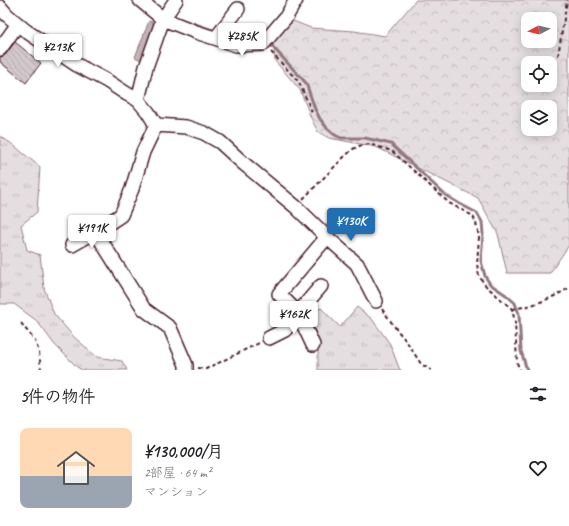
<!DOCTYPE html>
<html lang="ja">
<meta charset="utf-8">
<style>
body{margin:0;font-family:Caveat,"Klee One",sans-serif;background:#f6f6f6;color:#202124;height:100vh;display:flex;flex-direction:column;font-size:15px;white-space:nowrap}
*{box-sizing:border-box;margin:0}
p{font-size:13px;color:#757577}
.icon{flex:none;width:22px;height:22px;fill:none;stroke:currentColor;stroke-width:2;stroke-linecap:round;stroke-linejoin:round}
.map{position:relative;height:370px;overflow:hidden}
.drawer{display:flex;flex-direction:column;background:#fff;flex:1}
.drawer>*{flex:none}
.needle{width:26px;rotate:263deg}
.controls{position:absolute;left:521px;top:12px;display:grid;gap:8px}
.controls a{display:grid;place-items:center;width:36px;height:36px;border-radius:8px;background:#fff;box-shadow:0 2px 10px #0003;font-size:20px}
.price{position:absolute;translate:-50% -34px;padding:0 9px;border-radius:4px;background:#fff;color:#222;font-size:13px;line-height:26px;filter:drop-shadow(0 1px 2px #0008)}
.price::after{content:'';position:absolute;left:50%;top:24px;width:12px;height:9px;margin-left:-6px;background:inherit;clip-path:polygon(0 0,100% 0,50% 100%)}
.price.selected{background:#1f6fb2;color:#fff}
ul{padding:0;list-style:none}
li{display:flex;align-items:center;gap:12px;height:100px;padding:0 20px}
li span{display:grid;place-items:center;flex:none;width:112px;height:80px;border-radius:8px;color:#555}
li>.icon{margin-inline-start:auto}
span .icon{width:48px;height:48px;fill:#fffc;stroke-width:1}
li b{font-size:17px}
h2{display:flex;justify-content:space-between;align-items:center;height:48px;padding:0 20px;font-size:17px}
.map>svg:first-child{display:block}
</style>
<div class="map">
<svg width="569" height="370" viewBox="0 0 569 370">
<defs>
<pattern id="grass-tufts" width="24" height="20" patternUnits="userSpaceOnUse"><rect width="24" height="20" fill="#e5dee0"/><path d="M3 7l-1-3M5 7V3M7 7l1-3M15 17l-1-3M17 17v-4M19 17l1-3" fill="none" stroke="#c6bec0"/></pattern>
<pattern id="forest-crowns" width="20" height="18" patternUnits="userSpaceOnUse"><rect width="20" height="18" fill="#e5dee0"/><path d="M2 6a3 3 0 1 1 6 0M12 15a3 3 0 1 1 6 0" fill="none" stroke="#c6bec0"/></pattern>
<pattern id="building-back-hatch" width="6" height="6" patternUnits="userSpaceOnUse"><rect width="6" height="6" fill="#d2c7cb"/><path d="M-1 5l2 2M0 0l6 6M5-1l2 2" fill="none" stroke="#b6aaae"/></pattern>
</defs>
<rect width="100%" height="100%" fill="#fff"/>
<filter id="ink" filterUnits="userSpaceOnUse"><feTurbulence type="fractalNoise" baseFrequency=".025" numOctaves="2"/><feDisplacementMap in="SourceGraphic" scale="8" xChannelSelector="R" yChannelSelector="G"/><feConvolveMatrix kernelMatrix="1 2 1 2 8 2 1 2 1" color-interpolation-filters="sRGB"/></filter>
<g filter="url(#ink)">
<path fill="url(#grass-tufts)" stroke="#987e86" d="M 0,136 L 12,144 L 40,167 L 37,212 L 21,225 L 27,250 L 40,255 L 44,288 L 54,314 L 74,337 L 97,357 L 122,361 L 127,370 L 82,370 L 77,367 L 54,344 L 37,321 L 14,304 L 0,304 Z
M 357,307 L 372,319 L 390,344 L 399,368 L 401,370 L 318,370 L 318,344 L 314,327 L 312,313 L 321,308 L 340,327 Z"/>
<path fill="url(#forest-crowns)" stroke="#987e86" fill-rule="evenodd" d="M 416,0 L 569,0 L 569,245 L 550,273 L 507,273 L 498,234 L 478,198 L 376,147 L 329,138 L 318,132 L 311,118 L 300,90 L 275,61 L 273,38 L 293,21 L 311,28 L 354,31 L 385,36 ZM 528,19 L 550,19 L 550,41 L 528,41 ZM 528,63 L 550,63 L 550,85 L 528,85 ZM 528,107 L 550,107 L 550,129 L 528,129 Z"/>
<path fill="#c1b3b6" stroke="#91787e" d="M 149,21 L 158,24 L 143,61 L 135,57 Z"/>
<g fill="none" stroke-linecap="round" stroke-linejoin="round">
<path stroke="#91787e" stroke-width="3" d="M 182,20 L 216,31
M 223,34 L 234,37 L 247,39
M 269,43 L 306,83 L 315,109 L 320,119 L 327,128 L 335,135 L 341,138 L 365,138 L 391,144 L 445,195 L 460,204 L 477,213 L 482,222 L 483,234 L 481,261 L 485,276 L 490,284 L 506,295 L 515,303 L 519,314 L 521,351 L 527,370"/>
</g>
<path fill="url(#building-back-hatch)" stroke="#4a1f2b" d="M 15,42 L 41,63 L 26,83 L 0,62 L 0,57 L 4,56 L 6,54 Z"/>
<g fill="none" stroke-linecap="round" stroke-linejoin="round">
<defs>
<path id="minor" d="M 176,0 L 163,19 L 196,32 L 236,45 L 263,44 L 286,17 L 296,0
M 0,7 L 7,15 L 26,31 L 77,65 L 107,81 L 127,94 L 138,100 L 148,112 L 156,125
M 216,38 L 238,9
M 0,49 L 18,24
M 138,100 L 146,67 L 163,19 L 140,0
M 156,125 L 186,127 L 204,133 L 220,142 L 243,163 L 296,207 L 330,240 L 357,264 L 376,301
M 156,125 L 143,152 L 132,189 L 121,215 L 100,229 L 100,239 L 144,309 L 170,328 L 186,365 L 186,370
M 72,245 L 100,229
M 321,286 L 298,313 L 279,294 L 327,237
M 269,338 L 285,330 L 298,313 L 313,345"/>
</defs>
<use href="#minor" stroke="#4a1f2b" stroke-width="16"/>
<path stroke="#4a1f2b" stroke-width="2" stroke-dasharray="4 3" stroke-linecap="butt" d="M 271,52 L 299,82 L 312,112
M 558,56 L 567,0
M 303,199 L 344,157 L 353,149 L 359,146 L 369,144 L 392,151 L 449,203 L 473,216 L 476,223 L 479,237 L 477,264 L 479,276 L 486,286 L 512,309 L 515,322 L 517,363 L 520,370
M 382,309 L 397,330 L 407,342 L 421,364 L 431,370
M 512,309 C 534,306 550,299 569,288
M 21,323 L 35,341 L 39,352 L 41,370
M 198,368 L 206,369 L 259,343"/>
<use href="#minor" stroke="#fff" stroke-width="13"/>
</g>
</g>
</svg>
<div class="controls">
<a><svg class="needle" viewBox="-14 -14 28 28"><path d="M0-13l5 13h-10z" fill="#e53935"/><path d="M0 13l5-13h-10z" fill="#757577"/></svg></a>
<a><svg class="icon" aria-label="locate" viewBox="0 0 24 24"><circle cx="12" cy="12" r="6"/><path d="M12 2v4M12 18v4M2 12h4M18 12h4"/></svg></a>
<a><svg class="icon" aria-label="layers" viewBox="0 0 24 24"><path d="M12 4l9 5-9 5-9-5zM3 14l9 5 9-5"/></svg></a>
</div>
<b class="price" style="left:242px;top:57px">¥285K</b>
<b class="price" style="left:58px;top:68px">¥213K</b>
<b class="price selected" style="left:351px;top:242px">¥130K</b>
<b class="price" style="left:92px;top:249px">¥191K</b>
<b class="price" style="left:294px;top:335px">¥162K</b>
</div>
<section class="drawer">
<h2>5件の物件<svg class="icon" aria-label="filters" viewBox="0 0 24 24"><path d="M4 7h16M4 17h16"/><circle cx="9" cy="7" r="2"/><circle cx="15" cy="17" r="2"/></svg></h2>
<ul>
<li><span style="background:linear-gradient(#ffd9b3 60%,#9aa5b1 0)"><svg class="icon" aria-label="home" viewBox="0 0 24 24"><path d="M3 11l9-7 9 7M6 9v11h12V9"/></svg></span><div><b>¥130,000/月</b><p>2部屋 · 64 m²</p><p>マンション</p></div><svg class="icon" aria-label="heart" viewBox="0 0 24 24"><path d="M12 20l-8-8c-3-5 5-10 8-4 3-6 11-1 8 4z"/></svg></li>
</ul>
</section>
